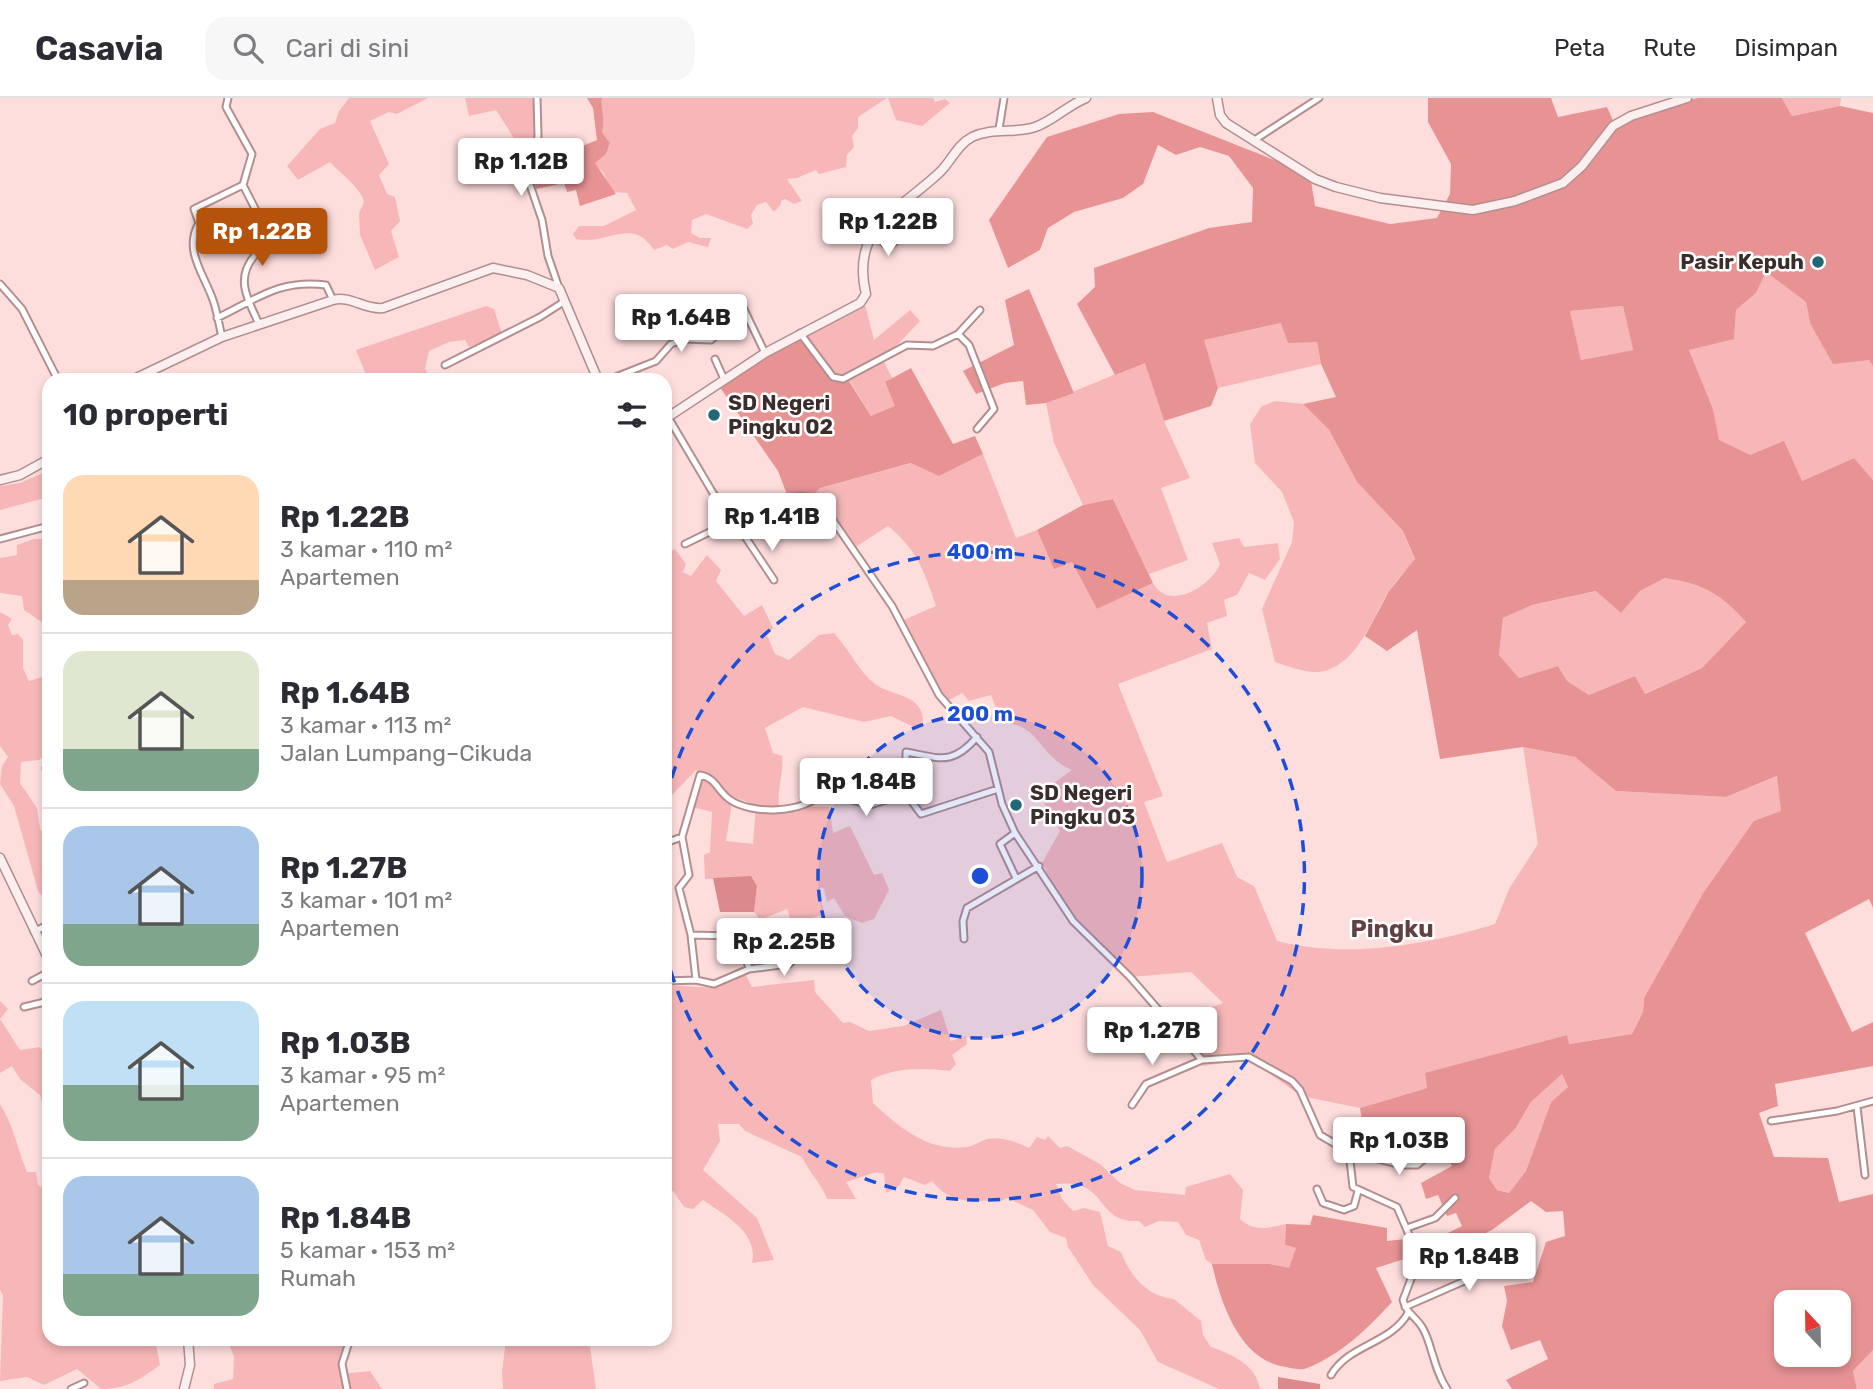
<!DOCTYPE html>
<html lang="id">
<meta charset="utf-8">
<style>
body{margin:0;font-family:Rubik,sans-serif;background:#f7f7f7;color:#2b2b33;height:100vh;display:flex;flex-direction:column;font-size:26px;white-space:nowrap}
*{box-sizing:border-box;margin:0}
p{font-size:23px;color:#7c7c81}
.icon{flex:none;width:38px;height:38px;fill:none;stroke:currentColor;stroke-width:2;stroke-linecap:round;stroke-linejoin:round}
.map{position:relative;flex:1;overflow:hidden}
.drawer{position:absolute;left:42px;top:275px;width:630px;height:973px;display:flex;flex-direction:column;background:#fff;border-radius:21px;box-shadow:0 4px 10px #0003}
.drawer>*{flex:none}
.needle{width:46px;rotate:338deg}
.buttons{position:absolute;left:1774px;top:1192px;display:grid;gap:14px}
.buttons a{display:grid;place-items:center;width:77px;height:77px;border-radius:14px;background:#fff;box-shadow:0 4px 10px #0003;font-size:35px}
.price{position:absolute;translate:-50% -60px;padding:0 16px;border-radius:7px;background:#fff;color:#222;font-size:23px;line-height:46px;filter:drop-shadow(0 2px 4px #0008)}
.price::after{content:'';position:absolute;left:50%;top:42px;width:21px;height:16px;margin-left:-10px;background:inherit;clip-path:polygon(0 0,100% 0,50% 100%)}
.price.on{background:#b45309;color:#fff}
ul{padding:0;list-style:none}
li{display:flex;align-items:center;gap:21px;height:175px;padding:0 21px}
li+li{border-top:2px solid #e1e1e2}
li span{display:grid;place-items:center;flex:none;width:196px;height:140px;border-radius:21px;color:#555}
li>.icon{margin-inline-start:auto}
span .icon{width:84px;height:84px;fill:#fffc;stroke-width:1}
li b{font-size:30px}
h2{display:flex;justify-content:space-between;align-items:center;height:84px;padding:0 21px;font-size:30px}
header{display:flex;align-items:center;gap:42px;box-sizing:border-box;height:98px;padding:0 35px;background:#fff;border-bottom:2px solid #e1e1e2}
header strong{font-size:33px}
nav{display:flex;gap:38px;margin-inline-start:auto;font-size:24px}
.search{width:490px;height:63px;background:#f7f7f7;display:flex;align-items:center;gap:18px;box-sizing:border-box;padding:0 24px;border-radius:21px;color:#7c7c81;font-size:26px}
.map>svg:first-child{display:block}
</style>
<header>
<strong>Casavia</strong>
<div class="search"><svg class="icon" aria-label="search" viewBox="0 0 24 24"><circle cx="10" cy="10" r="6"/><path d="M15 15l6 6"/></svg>Cari di sini</div>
<nav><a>Peta</a><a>Rute</a><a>Disimpan</a></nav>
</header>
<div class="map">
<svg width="1873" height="1291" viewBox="0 0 1873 1291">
<rect width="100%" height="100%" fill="#fededd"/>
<path fill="#f7b7b8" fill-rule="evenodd" d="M 349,0 L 428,0 L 397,16 L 389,14 L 370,23 L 389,66 L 379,77 L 387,96 L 395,99 L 400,123 L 391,133 L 399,159 L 375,172 L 360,137 L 359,115 L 364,104 C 361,90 341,76 330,64 L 298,82 L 287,68 L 320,31 L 335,25 L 339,13 Z
M 465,0 L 534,0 L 538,19 L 536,39 L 515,42 L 496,12 L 469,18 Z
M 602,0 L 887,0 L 858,19 L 858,30 L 852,38 L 854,49 L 847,57 L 846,69 L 819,76 L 816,72 L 797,80 L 787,81 L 802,103 L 794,106 L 785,101 L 781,103 L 781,106 L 774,114 L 766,104 L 757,107 L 751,117 L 753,126 L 747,131 L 706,116 L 692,122 L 691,135 L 700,140 L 711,140 L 708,149 L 688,144 L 673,151 L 667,147 L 654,152 C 632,118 609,147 576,141 L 573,136 L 579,128 L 604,128 L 636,112 L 627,95 L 612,94 L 603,74 L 595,67 L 595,63 L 606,56 L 610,45 L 602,34 C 606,17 600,12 602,0 Z
M 888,0 L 933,0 L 935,4 L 945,1 L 950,5 L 922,28 L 896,22 Z
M 1782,0 L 1841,0 L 1840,8 L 1792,18 Z
M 1766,174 L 1806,204 L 1810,225 L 1869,262 L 1873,268 L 1873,382 L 1854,360 L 1802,383 L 1718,342 L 1713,311 L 1689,252 L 1734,240 L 1736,212 L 1756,195 Z
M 865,207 L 874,242 L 910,212 L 920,223 L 883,262 L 892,280 L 885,285 L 896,308 L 871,318 L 848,280 L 832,283 L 821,257 L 800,238 Z
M 486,208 L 494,211 L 502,236 L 469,249 L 465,242 L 449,244 L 429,253 L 425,270 L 430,282 L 368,282 L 356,252 Z
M 1623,208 L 1633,252 L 1581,262 L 1570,213 Z
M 1282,225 L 1317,244 L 1321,266 L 1218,290 L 1203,242 Z
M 1145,264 L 1164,323 L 1190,380 L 1161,390 L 1188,462 L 1149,476 L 1113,401 L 1083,407 L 1054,345 L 1046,305 Z
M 1275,303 L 1303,306 L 1329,332 L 1357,384 L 1403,433 L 1415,462 C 1406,473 1395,483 1387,496 C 1372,521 1359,561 1328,572 C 1312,578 1290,569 1275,564 L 1262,511 L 1292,444 L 1294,424 L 1282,394 L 1255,365 L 1250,326 L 1262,308 Z
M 983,356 L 1016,440 L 1037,432 L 1054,470 L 1072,463 L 1097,511 L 1153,485 C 1169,514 1211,488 1220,466 L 1212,445 L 1239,440 L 1244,449 L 1278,445 L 1280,461 L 1265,482 L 1249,475 L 1237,497 L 1224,502 L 1227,518 L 1207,525 L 1212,551 L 1118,586 L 1163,698 L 1144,704 L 1167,764 L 1222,745 L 1237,779 L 1254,788 L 1277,843 C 1347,861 1427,847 1495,826 L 1509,791 L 1538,746 L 1523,649 L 1575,659 L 1616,693 L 1726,699 L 1778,678 L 1781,713 L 1644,900 L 1643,914 L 1632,936 L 1568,946 L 1567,937 L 1425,976 L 1427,990 L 1360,1010 L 1301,998 L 1249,961 L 1203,968 L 1165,926 L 1223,905 L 1191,874 L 1130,879 L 1068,816 L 1042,765 L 1060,733 L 1046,710 L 1041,694 L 1072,672 C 1036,656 1041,626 1002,625 L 991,597 L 969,603 L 962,595 L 944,605 L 899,524 L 936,508 C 924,472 917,452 888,428 L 851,452 L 825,408 L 811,399 L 820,390 L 912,365 L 939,377 Z
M 45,374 L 49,375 L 49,406 L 41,401 L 0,412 L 0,388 L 20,385 Z
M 34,441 L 49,441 L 49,529 L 24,512 L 22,498 L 0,495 L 0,460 L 17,457 L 17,447 Z
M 675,451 L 686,466 L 683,474 L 691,478 L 707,457 L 721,472 L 716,483 L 744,518 L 762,507 L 773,530 L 767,537 L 775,556 L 789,562 L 819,537 L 834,535 C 848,550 859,574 875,586 C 891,598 923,596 923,623 L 916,630 L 891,618 L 864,624 L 803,609 L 765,630 L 773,655 L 782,658 C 784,676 777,690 779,708 L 829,709 L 833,735 L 850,728 L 874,777 L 882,775 L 889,792 L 874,821 L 862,825 L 845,818 L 834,800 L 827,804 L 824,791 L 821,789 L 818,794 L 825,816 L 792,826 L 787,811 L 760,822 L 754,814 L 757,788 L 751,779 L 705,781 L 704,757 L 710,754 L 712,714 L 692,709 L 700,676 L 696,672 L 671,698 L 672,726 L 665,729 L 665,456 ZM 733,699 L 756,707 L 753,746 L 726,743 Z
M 1665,480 C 1703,486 1720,495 1746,524 L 1702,570 L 1644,596 L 1635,578 L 1589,597 L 1567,583 L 1558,568 L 1519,580 L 1499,557 L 1503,520 L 1532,507 L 1597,493 L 1621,515 L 1640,493 Z
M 0,514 L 12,521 L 8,527 L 12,537 L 18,536 L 23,542 L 23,570 L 29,583 L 49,577 L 49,653 L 39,662 L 21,664 L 20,685 L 37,710 L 40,731 L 49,744 L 49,807 L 38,793 L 14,708 L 0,686 L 2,668 L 8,659 L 0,648 Z
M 746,877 L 752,889 L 814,882 L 815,894 L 843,925 L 850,924 L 869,933 L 903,928 L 941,912 L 951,943 L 966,938 L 967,946 L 952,957 L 956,966 L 950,973 C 923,970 896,969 871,982 L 873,1005 C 900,1030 928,1054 967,1049 C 974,1048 980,1043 987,1041 C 1003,1038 1015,1044 1029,1050 L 1037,1039 L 1045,1042 L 1048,1038 L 1060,1050 L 1067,1048 L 1100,1066 L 1120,1085 L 1135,1092 L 1185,1097 L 1186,1089 L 1230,1076 L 1243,1092 L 1240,1121 C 1254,1134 1268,1130 1286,1126 L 1285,1147 L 1296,1150 L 1290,1171 L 1270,1166 L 1212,1166 L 1206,1162 L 1199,1142 L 1186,1137 L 1178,1124 L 1159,1123 L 1145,1129 L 1139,1123 C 1093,1125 1110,1080 1056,1086 L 1062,1101 L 1073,1113 L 1084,1110 L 1100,1114 L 1108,1148 L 1121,1154 C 1130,1178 1148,1199 1174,1201 L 1201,1223 L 1203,1237 L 1211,1249 C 1232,1256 1256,1267 1260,1291 L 1219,1291 L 1158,1264 L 1140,1232 L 1093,1187 L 1068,1149 L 1066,1140 L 1050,1134 L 1033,1112 L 1007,1100 L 1001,1103 C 971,1102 952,1108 932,1083 L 925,1087 L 904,1079 L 899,1088 L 886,1095 L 884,1076 L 876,1074 L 846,1084 L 856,1101 L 827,1101 C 821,1085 809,1074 802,1059 L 745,1033 L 739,1026 L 718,1026 L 720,1043 L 703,1072 L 757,1120 L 774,1162 L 752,1165 C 759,1134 724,1117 703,1102 L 693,1111 L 684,1109 L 673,1093 L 665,1095 L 665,887 L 716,890 Z
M 0,903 L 8,911 L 0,921 L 20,952 L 40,949 L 49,966 L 49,1028 L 40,997 L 20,981 L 12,968 L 0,975 Z
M 1562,976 L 1568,989 L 1551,1004 L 1526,1073 L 1509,1095 L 1497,1092 L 1489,1080 L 1495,1051 L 1515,1031 L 1531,1004 Z
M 0,1006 C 14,1028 17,1050 27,1074 L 36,1074 L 38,1087 L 49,1094 L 49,1241 L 155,1241 L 160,1267 C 140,1282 126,1291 101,1291 L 77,1271 L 44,1287 L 27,1279 L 0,1283 L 3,1198 L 0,1191 Z
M 227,1241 L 346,1241 L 342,1255 L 342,1276 L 370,1273 L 382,1291 L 214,1291 L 214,1286 L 233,1281 L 234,1259 Z
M 506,1241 L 589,1241 L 596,1291 L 503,1291 L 502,1274 Z
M 1873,1252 L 1873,1291 L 1857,1291 L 1853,1273 Z"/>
<path fill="#e79394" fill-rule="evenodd" d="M 587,0 L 602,0 C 600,11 606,17 602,34 L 610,45 L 606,56 L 595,65 L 616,96 L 580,108 L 576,92 L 567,94 L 564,85 L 536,91 L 533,75 L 568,67 L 568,54 L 597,42 L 593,10 Z
M 1428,0 L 1551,0 L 1558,19 L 1607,9 L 1615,27 L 1646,13 L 1698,0 L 1782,0 L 1792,18 L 1840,8 L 1873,15 L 1873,268 L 1869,262 L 1833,266 L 1810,225 L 1806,204 L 1766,174 L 1756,195 L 1736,212 L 1734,241 L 1689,252 L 1713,311 L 1719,342 L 1750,357 L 1784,343 L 1802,383 L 1854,360 L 1873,382 L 1873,810 L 1869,801 L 1805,835 L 1852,934 L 1873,924 L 1873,968 L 1775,986 L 1778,1008 L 1759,1015 L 1774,1059 L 1828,1060 L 1839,1104 L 1873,1096 L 1873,1252 L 1853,1273 L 1857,1291 L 1512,1291 L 1506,1282 L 1548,1261 L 1540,1242 L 1511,1252 L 1502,1228 L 1507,1203 L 1504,1188 L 1533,1184 L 1546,1144 L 1565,1138 L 1563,1113 L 1546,1114 L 1531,1103 L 1492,1132 L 1464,1145 L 1467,1156 L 1422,1175 L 1414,1158 L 1376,1170 L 1392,1204 C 1368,1230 1341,1257 1307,1270 C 1301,1273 1292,1270 1286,1269 C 1240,1263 1221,1206 1212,1166 L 1270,1166 L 1289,1170 L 1296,1150 L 1285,1147 L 1286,1126 L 1310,1127 L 1313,1117 L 1387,1130 L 1387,1143 L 1444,1137 L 1462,1128 L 1456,1115 L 1447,1118 L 1438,1097 L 1426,1101 L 1421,1085 L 1452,1068 L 1432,1031 L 1426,1039 L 1363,1028 L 1360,1010 L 1427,990 L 1425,975 L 1567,937 L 1569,946 L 1632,936 L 1643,914 L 1644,900 L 1704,794 L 1754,723 L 1781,713 L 1777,678 L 1726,699 L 1616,693 L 1575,659 L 1523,649 L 1440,661 L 1417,532 L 1387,553 L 1365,538 L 1389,493 L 1415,461 L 1403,433 L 1357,384 L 1329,332 L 1303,306 L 1336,299 L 1321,266 L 1317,244 L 1288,245 L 1281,225 L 1204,242 L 1218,290 L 1211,308 L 1164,323 L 1145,265 L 1115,277 L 1077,206 L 1095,189 L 1094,170 L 1209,130 L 1252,124 L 1253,90 L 1229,58 L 1200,49 L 1176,57 L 1158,47 L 1143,86 L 1123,100 L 1074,114 L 1048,130 L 1040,152 L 1008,170 L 989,122 L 1047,39 L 1119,16 L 1153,14 L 1310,76 L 1315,108 L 1390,126 L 1437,120 L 1450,96 L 1451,66 L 1428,24 ZM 1623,208 L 1633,252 L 1581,262 L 1570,213 ZM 1665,480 C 1703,486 1720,495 1746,524 L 1702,570 L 1645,596 L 1635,578 L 1589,597 L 1567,583 L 1558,568 L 1519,580 L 1499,557 L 1503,520 L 1532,507 L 1596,493 L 1621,515 L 1640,493 ZM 1562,976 L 1568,989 L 1551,1004 L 1526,1073 L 1509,1095 L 1497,1092 L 1489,1080 L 1495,1051 L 1515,1031 L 1531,1004 ZM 1787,1204 L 1839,1204 L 1839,1256 L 1787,1256 Z
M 1029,191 L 1074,295 L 1046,305 L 1026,307 L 1023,283 L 1005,285 L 976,296 L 963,273 L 1014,247 L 1005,202 Z
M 800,238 L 821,257 L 832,283 L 847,280 L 871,318 L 895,308 L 885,284 L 911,270 L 953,346 L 975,338 L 983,356 L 939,378 L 911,365 L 820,390 L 811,399 L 789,402 L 778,373 L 719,288 Z
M 1113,401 L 1153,485 L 1097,511 L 1072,464 L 1054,471 L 1037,432 L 1083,407 Z"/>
<path fill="#dc898b" d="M 751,778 L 757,788 L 754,814 L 720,814 L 713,780 Z
M 1278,1279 L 1320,1286 L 1320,1291 L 1278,1291 Z"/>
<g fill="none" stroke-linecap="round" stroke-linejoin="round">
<defs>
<path id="street" d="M 228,0 L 226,9 L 252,56 L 243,87 L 269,138 C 268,147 263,148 257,155 C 234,179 247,200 259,226
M 537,0 L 538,38 L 528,81 L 542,122 L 548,158 L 559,190
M 999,31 L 1004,0
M 1256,41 L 1319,0
M 874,134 L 885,146 L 891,147 L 903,136
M 0,186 L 22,211 L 58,282
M 742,207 L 765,255
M 217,220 C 257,201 279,181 326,187 L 333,202
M 800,235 L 833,279 L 843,281 L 907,247 L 933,248 L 958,236 L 980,212
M 958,236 L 969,247 L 994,311 L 977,331
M 222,239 C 219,227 217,213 213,202 C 204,176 183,152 199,125 L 194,111 L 243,87
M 715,261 L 724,281
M 445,267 L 540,219 L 565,203
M 608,282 L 656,263 L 671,246 L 684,241 L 711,242 L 727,226 L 747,217
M 668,319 L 713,395 L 734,422 C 763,422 791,382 821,405 L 892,508 L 939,597 L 989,654 L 1002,706 L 1015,735 L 1073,823 L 1130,879 L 1202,962 L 1249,959 L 1292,983 L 1300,992 L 1320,1037 L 1349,1054 L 1353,1089 L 1397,1109 L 1419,1160 L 1403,1202 C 1406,1215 1415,1218 1422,1229 C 1432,1244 1433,1271 1447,1291
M 0,441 L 49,428
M 685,446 L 734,422 L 774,482
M 46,670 L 49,683
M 906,696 L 906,654 C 940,660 952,668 977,639
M 1015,735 L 1000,746 L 1016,780
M 665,745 L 682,739
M 34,834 L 49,826
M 691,837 L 734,838 L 744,853 L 749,871
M 964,841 L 963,823 L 967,810 L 1039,768
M 696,882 L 691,837 L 679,790 L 689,777 L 682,739 L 700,677 C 716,680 717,692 729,701 C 750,717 806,716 822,694 L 870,707 L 906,696 L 921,716 L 998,691
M 32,883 L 49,874
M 665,883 L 696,882 L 714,886 L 749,871 L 789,866 L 796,859 L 792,829 L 738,841
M 24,909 L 49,903
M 1132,1007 L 1146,986 L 1202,962
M 1857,1009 L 1865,1077
M 1771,1023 L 1837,1013 L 1873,1003
M 1349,1054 L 1402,1067 L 1417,1067 L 1435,1052
M 1317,1091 L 1323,1105 L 1344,1112 L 1354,1108 L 1358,1093
M 1407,1130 L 1435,1120 L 1455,1100
M 1405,1209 L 1469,1181 L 1476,1169 L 1467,1147
M 1331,1277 C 1349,1246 1391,1246 1408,1215
M 71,1291 L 84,1285
M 347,1291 L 342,1266 L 350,1241"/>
<path id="secondary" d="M 1217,0 L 1220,17 L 1226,25 L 1315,81 L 1336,89 L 1380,100 L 1473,112 L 1515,103 L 1563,85 L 1582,68 L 1613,28 L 1631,18 L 1687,0
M 132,282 L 222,239 L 333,202 C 350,197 365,212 383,210 L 493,170 L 527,177 L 559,190 L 598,282
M 665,321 L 765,255 L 860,205 L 866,196 C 850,129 899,113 940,74 C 952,62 957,47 972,39 C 993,29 1015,36 1035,29 C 1053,23 1068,7 1086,0
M 0,382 L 20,377 L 49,361
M 0,760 L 49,862
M 184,1291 L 190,1267 L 188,1241"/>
</defs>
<use href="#street" stroke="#b38e8e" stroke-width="9"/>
<use href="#secondary" stroke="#b38e8e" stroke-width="11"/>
<use href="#street" stroke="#fff" stroke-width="5"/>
<use href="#secondary" stroke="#fbefef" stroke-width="8"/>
</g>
<circle cx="980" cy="778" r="162" fill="#1d4ed8" fill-opacity=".12"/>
<g fill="none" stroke="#1d4ed8" stroke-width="3.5" stroke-dasharray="12 9">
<circle cx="980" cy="778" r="162"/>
<path d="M666 700A324 324 0 1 1 666 856"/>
</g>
<g fill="#226678" stroke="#fff" stroke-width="2.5">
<circle cx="1818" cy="164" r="7"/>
<circle cx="714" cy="317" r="7"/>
<circle cx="1016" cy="707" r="7"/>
</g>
<g text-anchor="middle" stroke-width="5" stroke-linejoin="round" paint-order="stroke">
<g font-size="21" font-weight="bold" fill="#3c2d2d" stroke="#fff" text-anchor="start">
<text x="1804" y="171" text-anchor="end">Pasir Kepuh</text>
<text x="728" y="312">SD Negeri<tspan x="728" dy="24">Pingku 02</tspan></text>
<text x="1030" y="702">SD Negeri<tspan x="1030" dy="24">Pingku 03</tspan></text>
</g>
<g font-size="24" font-weight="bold" fill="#614141" stroke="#fff">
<text x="1392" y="839">Pingku</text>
</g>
</g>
<circle cx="980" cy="778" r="10" fill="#1d4ed8" stroke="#fff" stroke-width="3.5"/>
<g font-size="21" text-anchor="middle" font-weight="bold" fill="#1d4ed8" stroke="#fff" stroke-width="5" stroke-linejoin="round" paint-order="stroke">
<text x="980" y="461">400 m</text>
<text x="980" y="623">200 m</text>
</g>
</svg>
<div class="buttons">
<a><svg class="needle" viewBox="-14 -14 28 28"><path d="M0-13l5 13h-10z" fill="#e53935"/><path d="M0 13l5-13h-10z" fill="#7c7c81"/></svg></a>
</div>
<b class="price" style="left:521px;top:100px">Rp 1.12B</b>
<b class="price" style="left:888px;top:160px">Rp 1.22B</b>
<b class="price on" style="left:262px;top:170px">Rp 1.22B</b>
<b class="price" style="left:681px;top:256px">Rp 1.64B</b>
<b class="price" style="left:772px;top:455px">Rp 1.41B</b>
<b class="price" style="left:866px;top:720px">Rp 1.84B</b>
<b class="price" style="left:784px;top:880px">Rp 2.25B</b>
<b class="price" style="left:1152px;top:969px">Rp 1.27B</b>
<b class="price" style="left:1399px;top:1079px">Rp 1.03B</b>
<b class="price" style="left:1469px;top:1195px">Rp 1.84B</b>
<section class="drawer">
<h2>10 properti<svg class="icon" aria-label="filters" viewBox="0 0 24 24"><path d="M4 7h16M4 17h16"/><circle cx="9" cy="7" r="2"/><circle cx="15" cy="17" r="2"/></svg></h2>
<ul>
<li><span style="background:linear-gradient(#ffd9b3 75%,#b9a48a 0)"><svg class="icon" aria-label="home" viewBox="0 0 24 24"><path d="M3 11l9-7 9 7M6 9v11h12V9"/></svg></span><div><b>Rp 1.22B</b><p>3 kamar · 110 m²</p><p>Apartemen</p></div></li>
<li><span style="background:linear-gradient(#dfe7d0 70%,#7fa58c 0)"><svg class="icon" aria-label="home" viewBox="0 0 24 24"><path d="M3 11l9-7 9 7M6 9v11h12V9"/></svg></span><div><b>Rp 1.64B</b><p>3 kamar · 113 m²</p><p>Jalan Lumpang–Cikuda</p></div></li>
<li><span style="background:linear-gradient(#a9c7e8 70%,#7fa58c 0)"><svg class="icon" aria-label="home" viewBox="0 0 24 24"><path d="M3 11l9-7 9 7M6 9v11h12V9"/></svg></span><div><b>Rp 1.27B</b><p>3 kamar · 101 m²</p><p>Apartemen</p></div></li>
<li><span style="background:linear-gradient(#bfe0f5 60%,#7fa58c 0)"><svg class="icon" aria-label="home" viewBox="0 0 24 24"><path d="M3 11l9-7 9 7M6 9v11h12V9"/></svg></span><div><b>Rp 1.03B</b><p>3 kamar · 95 m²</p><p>Apartemen</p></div></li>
<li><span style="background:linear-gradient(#a9c7e8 70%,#7fa58c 0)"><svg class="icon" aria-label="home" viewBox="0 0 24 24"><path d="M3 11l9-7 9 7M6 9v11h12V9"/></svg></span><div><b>Rp 1.84B</b><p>5 kamar · 153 m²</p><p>Rumah</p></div></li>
</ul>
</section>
</div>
